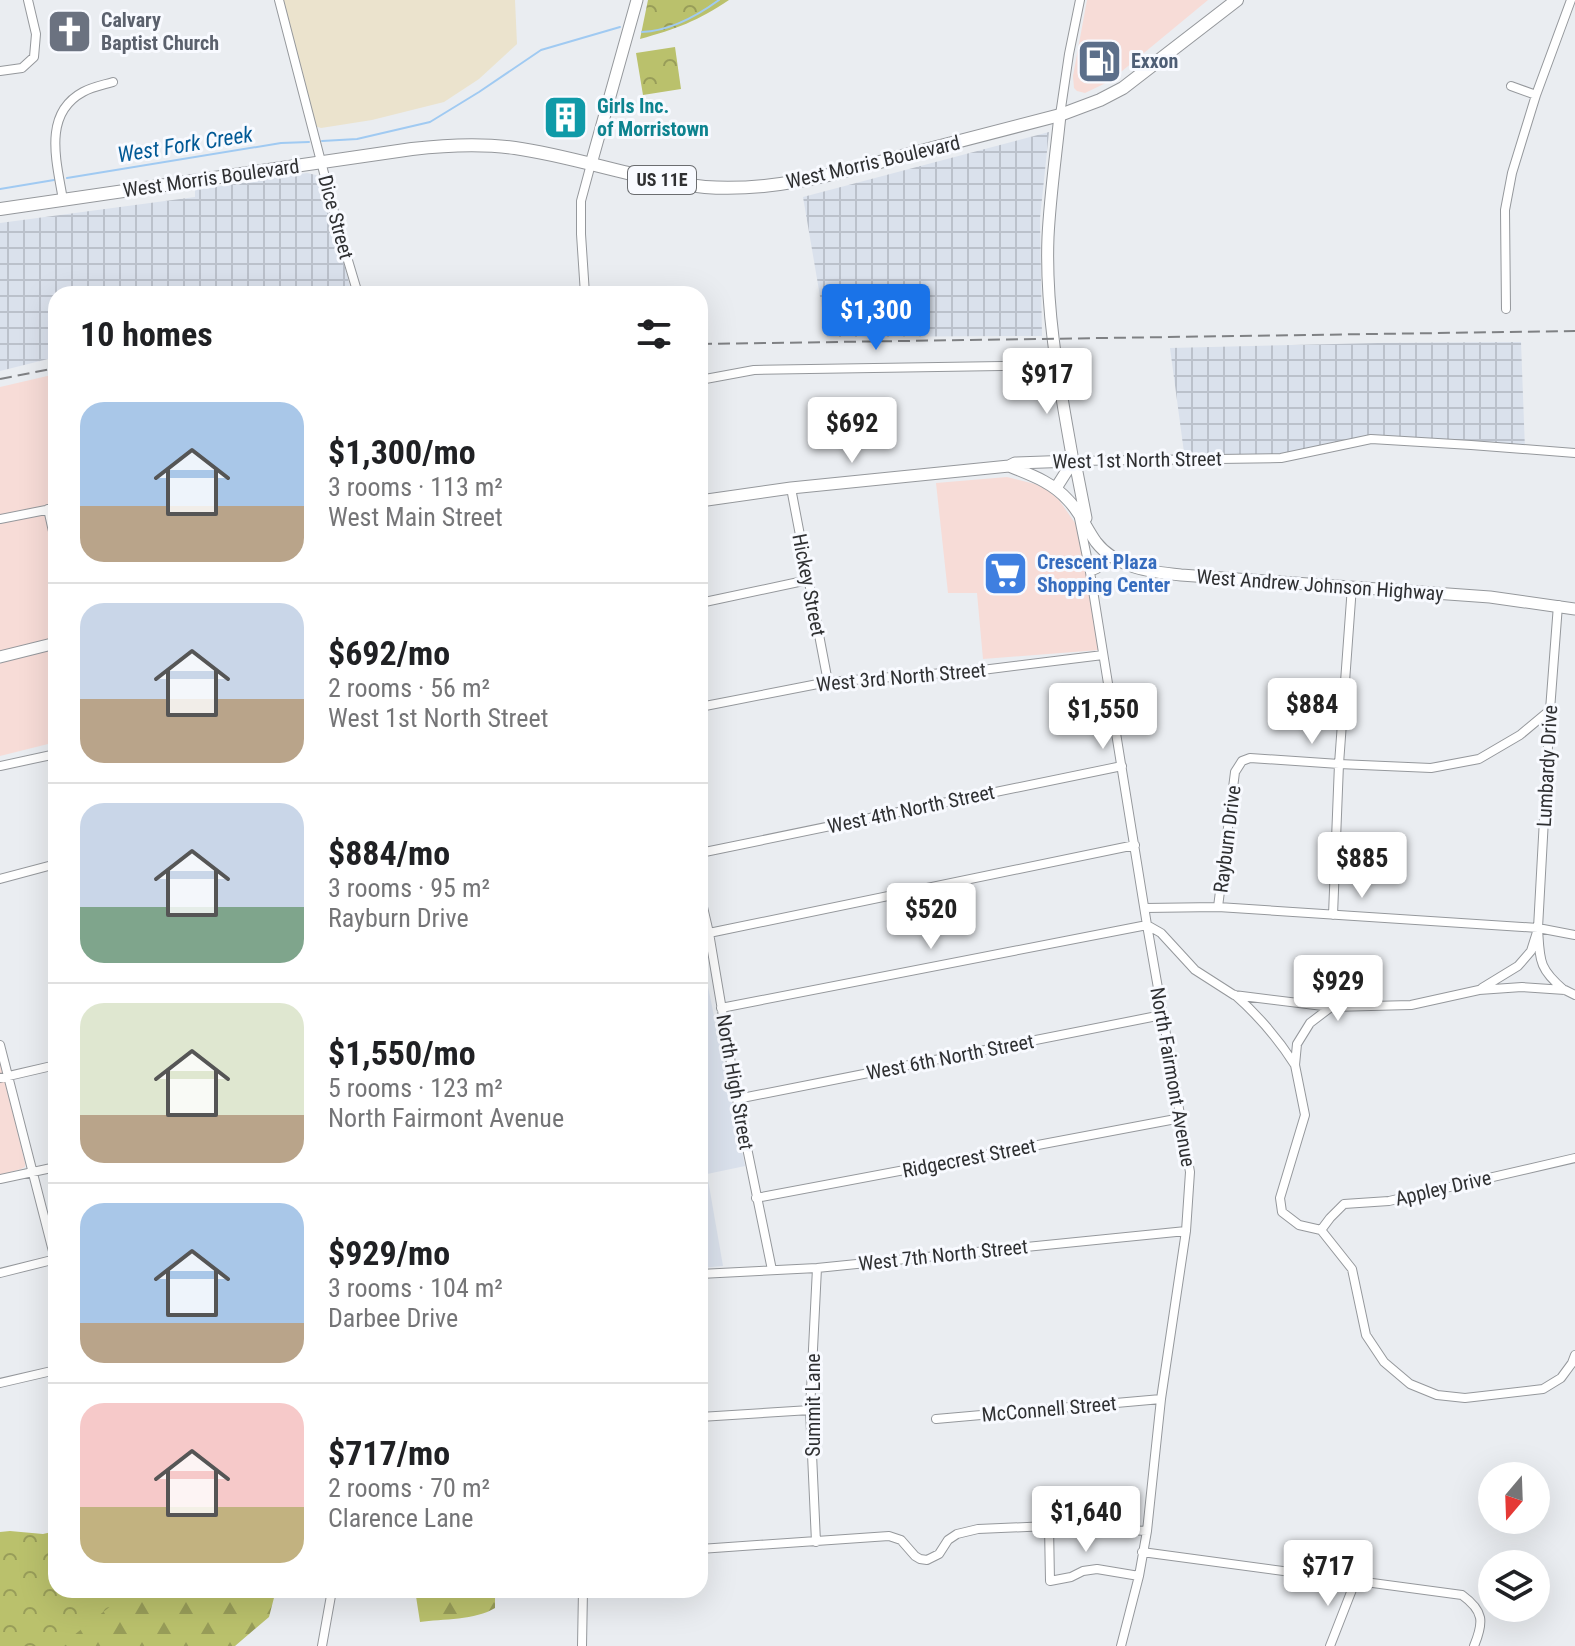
<!DOCTYPE html>
<meta charset="utf-8">
<style>
body{margin:0;font-family:"Roboto Condensed",sans-serif;background:#f6f6f6;color:#202124;height:100vh;display:flex;flex-direction:column;font-size:30px;white-space:nowrap}
*{box-sizing:border-box;margin:0}
p{font-size:26px;color:#757577}
.icon{flex:none;width:44px;height:44px;fill:none;stroke:currentColor;stroke-width:2;stroke-linecap:round;stroke-linejoin:round}
.map{position:relative;flex:1;overflow:hidden}
.panel{position:absolute;left:48px;top:286px;width:660px;height:1312px;display:flex;flex-direction:column;background:#fff;border-radius:24px;box-shadow:0 8px 32px #0002}
.panel>*{flex:none}
.needle{width:52px;rotate:199deg}
.tools{position:absolute;left:1478px;top:1462px;display:grid;gap:16px}
.tools a{display:grid;place-items:center;width:72px;height:72px;border-radius:50%;background:#fff;box-shadow:0 8px 32px #0002;font-size:40px}
.price{position:absolute;translate:-50% -68px;padding:0 18px;border-radius:8px;background:#fff;color:#222;font-size:26px;line-height:52px;filter:drop-shadow(0 2px 4px #0008)}
.price::after{content:'';position:absolute;left:50%;top:48px;width:24px;height:18px;margin-left:-12px;background:inherit;clip-path:polygon(0 0,100% 0,50% 100%)}
.price.current{background:#1a73e8;color:#fff}
ul{padding:0;list-style:none}
li{display:flex;align-items:center;gap:24px;height:200px;padding:0 32px}
li+li{border-top:2px solid #e0e0e0}
li span{display:grid;place-items:center;flex:none;width:224px;height:160px;border-radius:24px;color:#555}
li>.icon{margin-inline-start:auto}
span .icon{width:96px;height:96px;fill:#fffc;stroke-width:1}
li b{font-size:34px}
h2{display:flex;justify-content:space-between;align-items:center;height:96px;padding:0 32px;font-size:34px}
.map>svg:first-child{display:block}
</style>
<div class="map">
<svg width="1575" height="1646" viewBox="0 0 1575 1646">
<defs>
<pattern id="industrial-grid" width="8" height="8" patternUnits="userSpaceOnUse" patternTransform="scale(2)"><rect width="8" height="8" fill="#dae1ec"/><path d="M0 4h8M4 0v8" fill="none" stroke="#bbc1cb"/></pattern>
<pattern id="forest-firs" width="22" height="20" patternUnits="userSpaceOnUse" patternTransform="scale(2)"><rect width="22" height="20" fill="#bac16c"/><path d="M5 1l3.5 6h-7zM16 11l3.5 6h-7z" fill="#989d59"/></pattern>
<pattern id="park-crowns" width="20" height="18" patternUnits="userSpaceOnUse" patternTransform="scale(2)"><rect width="20" height="18" fill="#bac16c"/><path d="M2 6a3 3 0 1 1 6 0M12 15a3 3 0 1 1 6 0" fill="none" stroke="#989d59"/></pattern>
</defs>
<rect width="100%" height="100%" fill="#eaedf1"/>
<path fill="#f7dcd7" d="M 1087,0 L 1208,0 L 1110,81 L 1085,93 L 1077,91 L 1074,88 L 1073,76 Z
M 56,374 L 56,742 L 0,756 L 0,387 Z
M 1007,477 L 1035,484 L 1046,489 L 1059,500 L 1075,523 L 1085,555 L 1099,650 L 983,659 L 977,593 L 948,593 L 936,483 Z
M 0,1059 L 25,1163 L 25,1167 L 21,1169 L 0,1175 Z"/>
<path fill="url(#industrial-grid)" d="M 1049,132 L 1040,218 L 1042,336 L 827,337 L 803,197 Z
M 307,173 L 316,175 L 322,181 L 352,294 L 56,294 L 56,357 L 0,371 L 0,223 L 195,197 L 195,190 Z
M 1521,342 L 1525,450 L 1371,439 L 1281,458 L 1185,460 L 1170,348 L 1378,343 Z"/>
<path fill="#ebe3cd" d="M 279,0 L 515,0 L 517,44 L 479,79 L 444,102 L 372,120 L 321,128 L 311,125 Z"/>
<path fill="#dae1ec" d="M 700,948 L 745,1166 L 707,1174 L 723,1266 L 700,1268 Z"/>
<path fill="url(#forest-firs)" d="M 120,1590 L 276,1590 L 269,1617 L 235,1646 L 61,1646 L 62,1638 Z
M 415,1590 L 489,1590 L 495,1598 L 495,1608 C 476,1620 442,1619 420,1622 Z"/>
<path fill="url(#park-crowns)" d="M 648,0 L 729,0 C 698,21 676,29 640,39 Z
M 675,47 L 681,89 L 643,95 L 636,53 Z
M 10,1531 L 43,1534 L 56,1531 L 56,1590 L 131,1590 L 64,1643 L 67,1646 L 0,1646 L 0,1532 Z"/>
<g fill="none" stroke-linecap="round" stroke-linejoin="round">
<path stroke="#a0caf2" stroke-width="2" d="M 642,32 C 669,31 697,16 719,0
M 322,141 L 357,139 L 430,122 L 479,92 L 541,50 L 620,27
M 67,178 L 281,143 L 309,142
M 0,189 L 54,180"/>
<defs>
<path id="street" d="M 279,0 L 338,227 L 358,294
M 0,71 L 22,68 L 34,57 L 36,34 L 28,0
M 1511,86 L 1536,95
M 1060,115 L 1069,54 L 1080,0
M 63,200 C 57,163 42,114 83,92 C 92,87 103,85 113,82
M 585,294 L 581,234 L 581,201 L 591,164
M 1506,309 L 1505,210 L 1512,173 L 1536,95 L 1571,0
M 700,380 L 754,370 L 1056,365
M 1073,461 L 1281,458 L 1371,439 L 1471,445 L 1575,453
M 791,488 L 828,682
M 48,509 L 56,545
M 1079,518 L 1090,572 L 1147,925 L 1190,1172 L 1186,1231 L 1161,1399 L 1147,1531 L 1139,1576 L 1121,1646
M 0,519 L 56,508
M 1090,572 L 1097,569 L 1109,554
M 700,603 L 808,580
M 1558,605 L 1550,710 L 1538,928 C 1540,960 1538,968 1564,990
M 700,707 L 828,682 L 982,670 L 1103,655
M 0,766 L 56,754
M 700,853 L 1122,766
M 0,879 L 56,864
M 700,894 L 709,933 L 737,1099 L 772,1270
M 1218,907 L 1235,772 L 1242,761 L 1250,758 L 1339,764 L 1431,768 L 1479,759 L 1520,735 L 1550,710
M 1145,908 L 1218,907 L 1538,928 L 1575,935
M 1333,915 L 1339,764 L 1352,586
M 1147,925 L 1161,933 L 1195,970 L 1234,995 L 1331,1007 L 1411,1005 L 1479,990 L 1522,987 L 1565,990 L 1575,995
M 709,933 L 1135,845
M 1482,988 L 1518,966 L 1531,951 L 1537,932
M 1235,995 C 1260,1017 1277,1037 1295,1065
M 1331,1007 L 1310,1023 L 1297,1044 L 1295,1065 L 1305,1115 L 1280,1198 L 1282,1212 L 1299,1225 L 1321,1230 L 1352,1269 L 1366,1335 L 1384,1362 L 1410,1384 L 1437,1395 L 1465,1398 L 1543,1389 L 1561,1378 L 1572,1363 L 1575,1355
M 721,1008 L 1147,925
M 0,1045 L 56,1263
M 0,1078 L 56,1065
M 737,1099 L 1162,1015
M 0,1179 L 56,1167
M 756,1198 L 1181,1118
M 1321,1230 L 1330,1218 L 1344,1204 L 1389,1201 L 1575,1158
M 0,1273 L 56,1259
M 700,1274 L 817,1268 L 1186,1231
M 0,1383 L 56,1370
M 700,1417 L 810,1410
M 936,1419 L 1161,1399
M 1049,1526 L 1050,1581 L 1071,1577 L 1083,1571 L 1097,1569 L 1139,1576
M 816,1542 L 810,1410 L 817,1268
M 700,1549 L 889,1536 L 901,1540 L 915,1556 L 920,1559 L 927,1560 L 939,1554 L 948,1540 L 957,1534 L 978,1529 L 1049,1526 L 1147,1531
M 1142,1552 L 1462,1595 C 1484,1611 1484,1622 1474,1646
M 322,1646 L 332,1590
M 582,1646 L 583,1590
M 1330,1646 L 1355,1582"/>
<path id="secondary" d="M 1060,115 C 1056,155 1050,196 1048,237 C 1045,312 1060,387 1073,461 L 1077,472 L 1086,518
M 591,164 L 637,0
M 1009,466 C 1031,475 1052,482 1068,500 C 1080,512 1086,528 1096,542 C 1116,568 1151,572 1181,575 L 1490,597 L 1575,609
M 1056,488 L 1073,461
M 700,501 L 791,488 L 1009,466 L 1015,463 L 1073,461
M 0,657 L 56,643"/>
<path id="primary" d="M 0,209 L 412,149 C 446,145 480,143 515,148 C 579,157 640,181 705,187 C 773,192 836,174 902,156 C 954,143 1007,129 1060,115 L 1100,100 L 1123,88 L 1237,0"/>
</defs>
<use href="#street" stroke="#95989c" stroke-width="10"/>
<use href="#secondary" stroke="#95989c" stroke-width="13"/>
<use href="#primary" stroke="#95989c" stroke-width="14"/>
<use href="#street" stroke="#fff" stroke-width="8"/>
<use href="#secondary" stroke="#fff" stroke-width="11"/>
<use href="#primary" stroke="#fff" stroke-width="12"/>
<path stroke="#7f8184" stroke-width="2" stroke-dasharray="12 6" stroke-linecap="butt" d="M 700,344 L 1575,331
M 0,379 L 56,368"/>
</g>
<defs>
<symbol id="church-square" viewBox="-11 -11 22 22"><rect x="-9" y="-9" width="18" height="18" rx="4" fill="#6b7280" stroke="#f8faff"/><path d="M-1.2-6h2.4v3.5h3.3v2.4h-3.3V6h-2.4V-.1h-3.3v-2.4h3.3Z" fill="#fff"/></symbol>
<symbol id="fuel-square" viewBox="-11 -11 22 22"><rect x="-9" y="-9" width="18" height="18" rx="4" fill="#5c6f8a" stroke="#f8faff"/><path d="M-5.5-6h7V0h2V4h1.3V-2.5L3-4.5l.8-.8L6-3V5H2.5V1h-1V6h-7ZM-4.2-4.7v3.2H.2V-4.7Z" fill="#fff"/></symbol>
<symbol id="building-square" viewBox="-11 -11 22 22"><rect x="-9" y="-9" width="18" height="18" rx="4" fill="#0f9aa8" stroke="#f8faff"/><path d="M-4-6H4V6H1V3H-1V6H-4ZM-2.5-4.3h1.7v1.8h-1.7ZM.8-4.3h1.7v1.8H.8ZM-2.5-1h1.7V.8h-1.7ZM.8-1h1.7V.8H.8Z" fill="#fff"/></symbol>
<symbol id="supermarket-square" viewBox="-11 -11 22 22"><rect x="-9" y="-9" width="18" height="18" rx="4" fill="#3f7fe0" stroke="#f8faff"/><path d="M-6-5.5h2.5l.6 2H6L4.5 2H-2.5L-4.4-4H-6ZM-1.5 3.2a1.3 1.3 0 1 0 .1 0ZM3 3.2a1.3 1.3 0 1 0 .1 0Z" fill="#fff"/></symbol>
</defs>
<g fill-rule="evenodd">
<use href="#church-square" x="44" y="6" width="51" height="51"/>
<use href="#fuel-square" x="1074" y="36" width="51" height="51"/>
<use href="#building-square" x="540" y="92" width="51" height="51"/>
<use href="#supermarket-square" x="980" y="548" width="51" height="51"/>
</g>
<g text-anchor="middle" stroke-width="6" stroke-linejoin="round" paint-order="stroke">
<rect fill="#f8faff" stroke="#6b6d70" stroke-width="2" x="628" y="166" width="68" height="28" rx="6"/>
<g font-size="18" font-weight="bold" fill="#2f3032">
<text x="662" y="186">US 11E</text>
</g>
<g font-size="20" font-weight="bold" fill="#5b616d" stroke="#f8faff" text-anchor="start">
<text x="101" y="27">Calvary<tspan x="101" dy="23">Baptist Church</tspan></text>
</g>
<g font-size="20" font-weight="bold" fill="#4e5e75" stroke="#f8faff" text-anchor="start">
<text x="1131" y="68">Exxon</text>
</g>
<g font-size="20" font-weight="bold" fill="#0d838f" stroke="#f8faff" text-anchor="start">
<text x="597" y="113">Girls Inc.<tspan x="597" dy="23">of Morristown</tspan></text>
</g>
<g font-size="20" fill="#2f3032" stroke="#f8faff">
<text transform="translate(873 162) rotate(-13)" y="7">West Morris Boulevard</text>
<text transform="translate(211 178) rotate(-8)" y="7">West Morris Boulevard</text>
<text transform="translate(336 217) rotate(75)" y="7">Dice Street</text>
<text transform="translate(1137 460) rotate(-1)" y="7">West 1st North Street</text>
<text transform="translate(809 585) rotate(79)" y="7">Hickey Street</text>
<text transform="translate(1320 585) rotate(4)" y="7">West Andrew Johnson Highway</text>
<text transform="translate(901 677) rotate(-5)" y="7">West 3rd North Street</text>
<text transform="translate(1547 766) rotate(-87)" y="7">Lumbardy Drive</text>
<text transform="translate(911 809) rotate(-12)" y="7">West 4th North Street</text>
<text transform="translate(1227 839) rotate(-83)" y="7">Rayburn Drive</text>
<text transform="translate(950 1057) rotate(-11)" y="7">West 6th North Street</text>
<text transform="translate(1173 1077) rotate(80)" y="7">North Fairmont Avenue</text>
<text transform="translate(735 1082) rotate(80)" y="7">North High Street</text>
<text transform="translate(969 1158) rotate(-11)" y="7">Ridgecrest Street</text>
<text transform="translate(1443 1188) rotate(-13)" y="7">Appley Drive</text>
<text transform="translate(943 1255) rotate(-6)" y="7">West 7th North Street</text>
<text transform="translate(813 1405) rotate(-90)" y="7">Summit Lane</text>
<text transform="translate(1049 1409) rotate(-5)" y="7">McConnell Street</text>
</g>
<g font-size="20" font-weight="bold" fill="#366cbe" stroke="#f8faff" text-anchor="start">
<text x="1037" y="569">Crescent Plaza<tspan x="1037" dy="23">Shopping Center</tspan></text>
</g>
<g font-size="22" font-style="italic" fill="#005995" stroke="#f8faff">
<text transform="translate(185 144) rotate(-9)" y="8">West Fork Creek</text>
</g>
</g>
</svg>
<div class="tools">
<a><svg class="needle" viewBox="-14 -14 28 28"><path d="M0-13l5 13h-10z" fill="#e53935"/><path d="M0 13l5-13h-10z" fill="#757577"/></svg></a>
<a><svg class="icon" aria-label="layers" viewBox="0 0 24 24"><path d="M12 4l9 5-9 5-9-5zM3 14l9 5 9-5"/></svg></a>
</div>
<b class="price current" style="left:876px;top:352px">$1,300</b>
<b class="price" style="left:1047px;top:416px">$917</b>
<b class="price" style="left:852px;top:465px">$692</b>
<b class="price" style="left:1312px;top:746px">$884</b>
<b class="price" style="left:1103px;top:751px">$1,550</b>
<b class="price" style="left:1362px;top:900px">$885</b>
<b class="price" style="left:931px;top:951px">$520</b>
<b class="price" style="left:1338px;top:1023px">$929</b>
<b class="price" style="left:1086px;top:1554px">$1,640</b>
<b class="price" style="left:1328px;top:1608px">$717</b>
<section class="panel">
<h2>10 homes<svg class="icon" aria-label="filters" viewBox="0 0 24 24"><path d="M4 7h16M4 17h16"/><circle cx="9" cy="7" r="2"/><circle cx="15" cy="17" r="2"/></svg></h2>
<ul>
<li><span style="background:linear-gradient(#a9c7e8 65%,#b9a48a 0)"><svg class="icon" aria-label="home" viewBox="0 0 24 24"><path d="M3 11l9-7 9 7M6 9v11h12V9"/></svg></span><div><b>$1,300/mo</b><p>3 rooms · 113 m²</p><p>West Main Street</p></div></li>
<li><span style="background:linear-gradient(#c9d6e8 60%,#b9a48a 0)"><svg class="icon" aria-label="home" viewBox="0 0 24 24"><path d="M3 11l9-7 9 7M6 9v11h12V9"/></svg></span><div><b>$692/mo</b><p>2 rooms · 56 m²</p><p>West 1st North Street</p></div></li>
<li><span style="background:linear-gradient(#c9d6e8 65%,#7fa58c 0)"><svg class="icon" aria-label="home" viewBox="0 0 24 24"><path d="M3 11l9-7 9 7M6 9v11h12V9"/></svg></span><div><b>$884/mo</b><p>3 rooms · 95 m²</p><p>Rayburn Drive</p></div></li>
<li><span style="background:linear-gradient(#dfe7d0 70%,#b9a48a 0)"><svg class="icon" aria-label="home" viewBox="0 0 24 24"><path d="M3 11l9-7 9 7M6 9v11h12V9"/></svg></span><div><b>$1,550/mo</b><p>5 rooms · 123 m²</p><p>North Fairmont Avenue</p></div></li>
<li><span style="background:linear-gradient(#a9c7e8 75%,#b9a48a 0)"><svg class="icon" aria-label="home" viewBox="0 0 24 24"><path d="M3 11l9-7 9 7M6 9v11h12V9"/></svg></span><div><b>$929/mo</b><p>3 rooms · 104 m²</p><p>Darbee Drive</p></div></li>
<li><span style="background:linear-gradient(#f6c9c9 65%,#c2b280 0)"><svg class="icon" aria-label="home" viewBox="0 0 24 24"><path d="M3 11l9-7 9 7M6 9v11h12V9"/></svg></span><div><b>$717/mo</b><p>2 rooms · 70 m²</p><p>Clarence Lane</p></div></li>
</ul>
</section>
</div>
